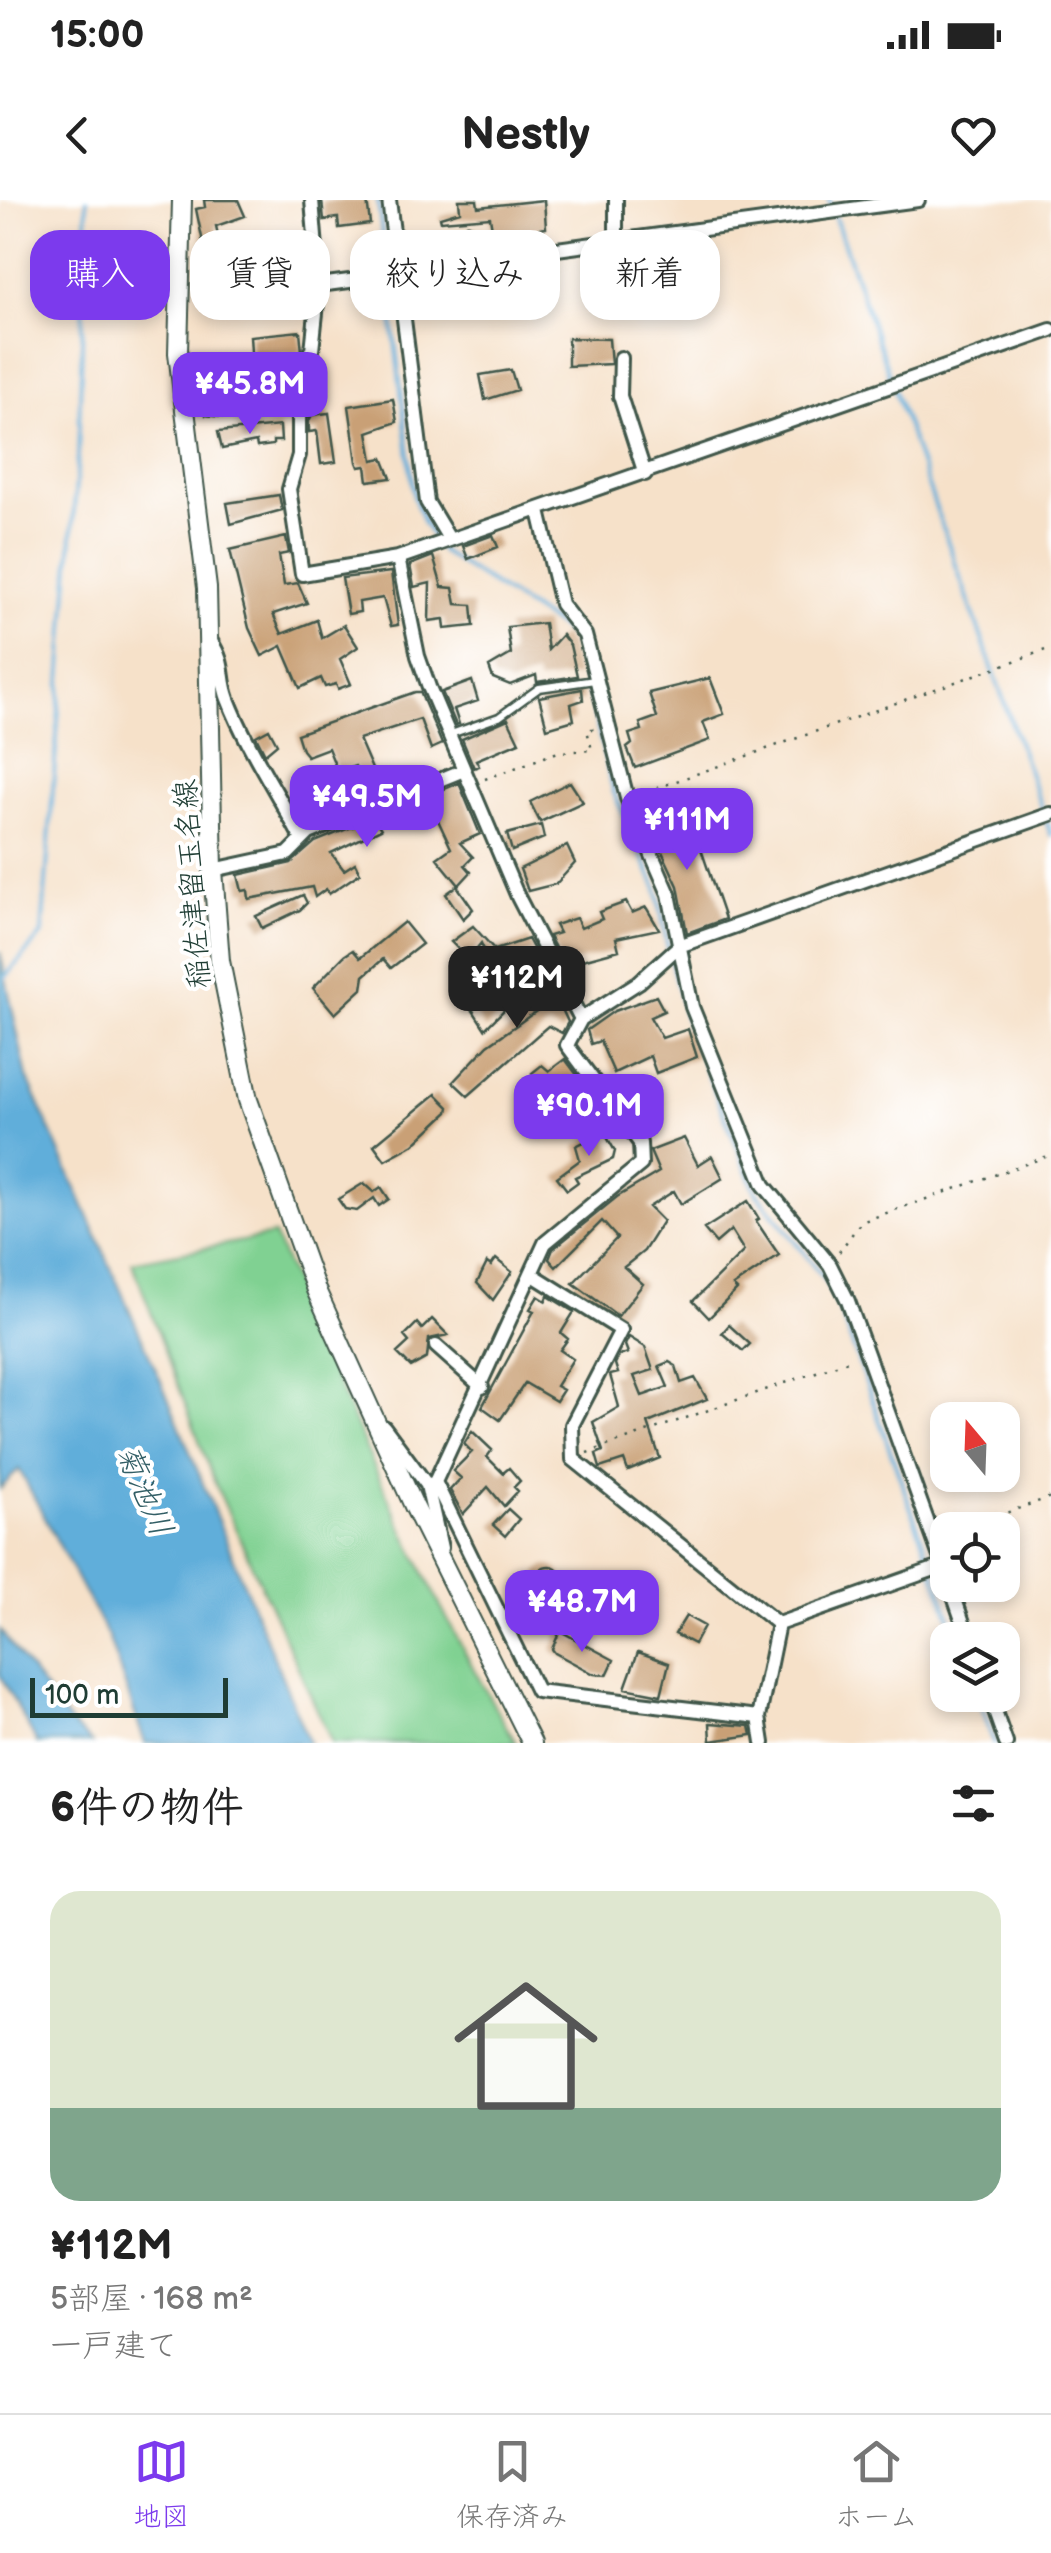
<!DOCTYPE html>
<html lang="ja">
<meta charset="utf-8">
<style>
body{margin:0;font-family:"Balsamiq Sans","Klee One",sans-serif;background:#f2f2f2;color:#222;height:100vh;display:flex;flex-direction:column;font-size:38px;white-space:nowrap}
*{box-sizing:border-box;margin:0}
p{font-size:32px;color:#767676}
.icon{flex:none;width:55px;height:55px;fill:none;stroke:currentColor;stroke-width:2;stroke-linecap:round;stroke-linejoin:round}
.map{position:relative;height:1543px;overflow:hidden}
.details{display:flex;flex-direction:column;background:#fff;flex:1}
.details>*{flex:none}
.hud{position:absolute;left:30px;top:30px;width:992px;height:90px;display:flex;gap:20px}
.needle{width:65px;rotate:341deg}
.controls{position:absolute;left:930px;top:1202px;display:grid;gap:20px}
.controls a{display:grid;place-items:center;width:90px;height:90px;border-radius:20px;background:#fff;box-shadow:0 5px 15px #0003;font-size:50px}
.scale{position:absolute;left:30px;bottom:25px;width:198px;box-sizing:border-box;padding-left:10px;border:5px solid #1f3d34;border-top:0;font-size:28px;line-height:35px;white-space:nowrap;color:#1f3d34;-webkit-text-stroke:8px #fff;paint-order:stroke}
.price{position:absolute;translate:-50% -85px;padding:0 22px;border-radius:20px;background:#7c3aed;color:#fff;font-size:32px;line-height:65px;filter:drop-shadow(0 2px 5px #0008)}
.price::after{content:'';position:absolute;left:50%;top:60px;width:30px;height:22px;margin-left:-15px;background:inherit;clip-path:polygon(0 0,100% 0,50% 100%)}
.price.active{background:#222;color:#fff}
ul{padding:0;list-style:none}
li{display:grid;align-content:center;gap:20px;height:530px;padding:0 50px}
li span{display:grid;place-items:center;height:310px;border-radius:30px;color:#555}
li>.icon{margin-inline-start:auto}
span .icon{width:180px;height:180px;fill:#fffc;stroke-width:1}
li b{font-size:42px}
h2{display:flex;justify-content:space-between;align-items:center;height:120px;padding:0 50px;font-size:42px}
.chip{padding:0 35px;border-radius:30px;background:#fff;box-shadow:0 5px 15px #0003;font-size:35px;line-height:90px}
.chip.active{background:#7c3aed;color:#fff}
.status{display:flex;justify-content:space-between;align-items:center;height:70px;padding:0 50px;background:#fff;direction:ltr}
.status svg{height:28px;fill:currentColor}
header{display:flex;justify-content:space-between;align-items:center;height:130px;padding:0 50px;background:#fff;font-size:45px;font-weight:600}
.tabs{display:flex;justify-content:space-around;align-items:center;height:140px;border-top:2px solid #e0e0e0;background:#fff;font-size:28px;color:#767676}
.tabs a{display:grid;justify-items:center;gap:5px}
.tabs .active{color:#7c3aed}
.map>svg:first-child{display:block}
</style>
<div class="status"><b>15:00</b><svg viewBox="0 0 49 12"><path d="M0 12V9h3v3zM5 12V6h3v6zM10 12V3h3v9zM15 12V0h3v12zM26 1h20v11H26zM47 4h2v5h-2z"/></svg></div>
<header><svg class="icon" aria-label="back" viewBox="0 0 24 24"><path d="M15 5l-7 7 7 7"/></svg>Nestly<svg class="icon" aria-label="heart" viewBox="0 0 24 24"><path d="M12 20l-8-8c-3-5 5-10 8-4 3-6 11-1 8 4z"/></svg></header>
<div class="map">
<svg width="1051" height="1543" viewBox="0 0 1051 1543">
<rect width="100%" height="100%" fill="#fff"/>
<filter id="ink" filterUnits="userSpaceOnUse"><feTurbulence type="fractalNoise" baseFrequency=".01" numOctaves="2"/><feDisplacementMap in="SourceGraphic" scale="20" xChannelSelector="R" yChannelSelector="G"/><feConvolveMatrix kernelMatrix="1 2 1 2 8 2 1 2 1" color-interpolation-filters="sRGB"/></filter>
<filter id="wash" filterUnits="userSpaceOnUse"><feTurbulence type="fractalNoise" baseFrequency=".0048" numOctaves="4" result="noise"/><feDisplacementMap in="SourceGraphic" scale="40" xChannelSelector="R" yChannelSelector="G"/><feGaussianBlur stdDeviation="2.25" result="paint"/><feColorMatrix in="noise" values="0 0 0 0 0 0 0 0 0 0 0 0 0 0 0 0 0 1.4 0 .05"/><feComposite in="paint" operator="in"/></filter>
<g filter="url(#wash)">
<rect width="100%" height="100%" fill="#f6e1c9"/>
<path fill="#80d192" stroke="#508763" stroke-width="2.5" d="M 487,63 L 489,82 L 465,84 L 463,65 Z
M 274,1035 C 348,1209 419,1381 516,1543 L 332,1543 L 215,1283 L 132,1062 Z"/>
<path fill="#61aeda" stroke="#407687" stroke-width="2.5" d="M 0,752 L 27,877 L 163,1186 L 309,1543 L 145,1543 L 109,1439 L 19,1269 L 0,1289 Z
M 0,1430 L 71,1524 L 92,1543 L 37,1543 L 0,1475 Z"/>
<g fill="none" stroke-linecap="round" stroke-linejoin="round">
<path stroke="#61aeda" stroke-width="4" d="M 378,0 L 414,297 L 424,323 L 442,352 L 575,437 L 614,593 L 657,689 L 668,748
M 829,0 L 891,180
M 894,189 L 1051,635
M 670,757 L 687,823 L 756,992 L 825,1079 L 839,1107 L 958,1440
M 0,783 L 42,734 L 78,256 L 87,0
M 977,1495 L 994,1543"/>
</g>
<g id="blocks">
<path fill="#c9a076" d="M 204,0 L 238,0 L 245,16 L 216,26 L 220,44 L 205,52 L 196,9 L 205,7 Z
M 330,0 L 367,0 L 370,24 L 339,28 L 338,18 L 324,20 L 322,1 Z
M 459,0 L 477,0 L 478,7 L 544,0 L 546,28 L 493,35 L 490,17 L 441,21 L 440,17 L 460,11 Z
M 300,131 L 302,152 L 274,155 L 280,187 L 220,191 L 224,217 L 206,215 L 204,191 L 219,189 L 221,170 L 252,167 L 250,136 Z
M 568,138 L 609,139 L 611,164 L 568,166 Z
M 511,170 L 517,190 L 485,200 L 480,175 Z
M 393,199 L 397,222 L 368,232 L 373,260 L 383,258 L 391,278 L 368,281 L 366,266 L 359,267 L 357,262 L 349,206 Z
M 329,213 L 336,262 L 321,264 L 317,231 L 309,232 L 309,221 L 312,215 Z
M 280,226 L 281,241 L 273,241 L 273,245 L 257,247 L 256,242 L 222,249 L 218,232 Z
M 279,295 L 282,310 L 231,324 L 227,303 Z
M 493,335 L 498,347 L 468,359 L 463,346 Z
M 286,337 L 289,353 L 279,355 L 284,385 L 298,383 L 307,403 L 273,414 L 282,434 L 317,420 L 322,438 L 344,425 L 358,447 L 340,459 L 351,484 L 338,489 L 336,484 L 325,487 L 321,478 L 300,488 L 282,446 L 262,456 L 249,428 L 230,350 Z
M 433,356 L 442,387 L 453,388 L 456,404 L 472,405 L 474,426 L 445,429 L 444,419 L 429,421 L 430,383 L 414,387 L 410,365 Z
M 391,372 L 398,425 L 391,426 L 383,398 L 359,402 L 360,412 L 348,414 L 342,378 Z
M 544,423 L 548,450 L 562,435 L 570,445 L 577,476 L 537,482 L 536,475 L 510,485 L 493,478 L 489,467 L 511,454 L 507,427 Z
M 710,478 L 724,514 L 703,522 L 710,540 L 635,568 L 627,548 L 632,544 L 629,534 L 642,530 L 640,523 L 657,517 L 649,493 Z
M 472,481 L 478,501 L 454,509 L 459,524 L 456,525 L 442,492 Z
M 582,489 L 583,500 L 571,504 L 574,520 L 547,528 L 539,497 Z
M 415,492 L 420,492 L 442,544 L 431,549 L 420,519 L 359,539 L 372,569 L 361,577 L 355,566 L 338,572 L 328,548 L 307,556 L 302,550 L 297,534 Z
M 508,519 L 519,542 L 476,560 L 479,566 L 474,568 L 462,539 Z
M 269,529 L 277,544 L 265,554 L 256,536 Z
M 570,582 L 583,602 L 540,622 L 530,602 Z
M 459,583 L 480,634 L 460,643 L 473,657 L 465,665 L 471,672 L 459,685 L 437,658 L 451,648 L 431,605 L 378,624 L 381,629 L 331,653 L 344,670 L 355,663 L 360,673 L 329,694 L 326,689 L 315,697 L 312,687 L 249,699 L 248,690 L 242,691 L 238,675 L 291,663 L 315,642 Z
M 659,600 L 676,641 L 683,649 L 699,643 L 725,719 L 687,733 L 678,686 L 641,606 Z
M 541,625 L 544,638 L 512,651 L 507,634 Z
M 567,646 L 575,663 L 556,684 L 528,691 L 520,669 Z
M 457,686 L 473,709 L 463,719 L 446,694 Z
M 303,695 L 307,703 L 300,710 L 262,728 L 256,716 Z
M 626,702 L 632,713 L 646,707 L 659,729 L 616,738 L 619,750 L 564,765 L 549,736 L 559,733 L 555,725 L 576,718 L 581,728 L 602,719 L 599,712 Z
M 404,722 L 422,744 L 391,768 L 383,759 L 364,776 L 362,789 L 335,814 L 313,788 L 344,756 L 353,750 L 360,758 Z
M 473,726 L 495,750 L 528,739 L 534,750 L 493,769 L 481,743 L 468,759 L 451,742 Z
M 539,760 L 568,822 L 562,833 L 548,826 L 541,832 L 468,896 L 453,882 L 488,845 L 538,810 L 517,775 Z
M 492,792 L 505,809 L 485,829 L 470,806 Z
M 656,796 L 664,811 L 650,817 L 662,838 L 688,829 L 697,857 L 656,873 L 650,856 L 614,873 L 600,841 L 591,844 L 587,830 L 614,811 Z
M 565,859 L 577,875 L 550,900 L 532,873 L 542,865 L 549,871 Z
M 646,881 L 653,893 L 628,903 L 622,892 Z
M 436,894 L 449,907 L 448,912 L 414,944 L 385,960 L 374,945 Z
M 604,932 L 615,951 L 613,959 L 575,977 L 578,982 L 567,990 L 557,977 L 580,960 L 576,946 Z
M 684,938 L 698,965 L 712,956 L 723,978 L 681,1004 L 674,991 L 649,1007 L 663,1021 L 644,1051 L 624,1067 L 643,1084 L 618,1116 L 573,1083 L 617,1038 L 602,1021 L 556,1067 L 549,1059 L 553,1049 L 617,997 L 659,972 L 650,951 Z
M 364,983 L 374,992 L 381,987 L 389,999 L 379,1006 L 374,998 L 357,1011 L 345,1009 L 338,999 Z
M 748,1001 L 759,1019 L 756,1021 L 779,1055 L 733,1086 L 737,1090 L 709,1118 L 693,1101 L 744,1051 L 731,1030 L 716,1043 L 704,1029 Z
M 496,1059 L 512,1072 L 493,1100 L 477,1083 L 487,1063 L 491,1066 Z
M 538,1096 L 546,1101 L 548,1096 L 574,1112 L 561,1133 L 568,1139 L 560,1150 L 573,1159 L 556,1186 L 563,1190 L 556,1201 L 525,1183 L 500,1220 L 482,1207 L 534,1111 L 530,1109 Z
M 432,1119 L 448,1135 L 429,1139 L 427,1158 L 411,1167 L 397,1153 L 409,1142 L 404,1136 L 417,1123 L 422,1129 Z
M 729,1125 L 750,1144 L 743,1151 L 722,1133 Z
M 629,1137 L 645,1147 L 653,1170 L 634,1176 L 642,1196 L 668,1187 L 659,1166 L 669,1162 L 676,1166 L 681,1183 L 695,1178 L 707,1199 L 648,1223 L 660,1258 L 628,1271 L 624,1260 L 600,1268 L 596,1254 L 603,1251 L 593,1222 L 619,1207 L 610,1175 L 618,1173 L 615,1164 L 619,1156 L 628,1153 L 625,1145 Z
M 472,1231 L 492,1250 L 487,1257 L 503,1273 L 509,1268 L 520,1281 L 514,1287 L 518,1291 L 504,1306 L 488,1287 L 463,1314 L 450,1290 L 461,1278 L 453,1271 L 472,1252 L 464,1244 Z
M 508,1309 L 519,1319 L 505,1336 L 493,1325 Z
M536 1379a13 13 0 1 1 26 0a13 13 0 1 1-26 0Z
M 686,1416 L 704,1426 L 694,1444 L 675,1434 Z
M 560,1431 L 614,1460 L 607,1475 L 594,1474 L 555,1453 L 552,1449 Z
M 638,1452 L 669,1463 L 661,1495 L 625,1488 Z
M 710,1523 L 750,1526 L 752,1535 L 711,1541 Z"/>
</g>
</g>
<g filter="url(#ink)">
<use href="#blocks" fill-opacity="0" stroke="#3f564a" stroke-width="2.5"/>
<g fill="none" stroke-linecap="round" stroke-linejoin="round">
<defs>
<path id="service" d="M 468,28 L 471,60
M 451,534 L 499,517 L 539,488 L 595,480"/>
<path id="minor" d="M 312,0 L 319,85 L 306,206 L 299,218 L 299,255 L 289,289 L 302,374 L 398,358 L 1051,130
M 389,0 L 427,302 L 448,337
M 616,0 L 616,42
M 395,71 L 918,0
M 319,85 L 395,75
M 621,158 L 620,196 L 645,274
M 539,311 L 561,404 L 585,435 L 627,598 L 669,694 L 692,807 L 764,985 L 830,1065 L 848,1101 L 948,1379
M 398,358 L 418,456 L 429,487 L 518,697 L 581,819
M 210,440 C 227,466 219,475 228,499 C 247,548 278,593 302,640
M 213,670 L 288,654 L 309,633 L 464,570
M 533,1075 L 621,1130 L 572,1225 L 573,1259 L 778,1424
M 436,1146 L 482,1187
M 384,1227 L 427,1285
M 435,1282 L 537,1491 L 759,1517
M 441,1348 L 427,1285 L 435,1282 L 545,1043 L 641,964 L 640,943 L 567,845 L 581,819 L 639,782 L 679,746 L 1051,614
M 950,1385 L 969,1440
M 778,1424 L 943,1366
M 989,1495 L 1006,1543
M 763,1543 L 759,1517 L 778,1424"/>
<path id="secondary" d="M 182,0 L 178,153 L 207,388 L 213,670 L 220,761 L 248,900 L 316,1090 L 414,1306 L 532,1543"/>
</defs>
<use href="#service" stroke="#3f564a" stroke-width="11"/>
<use href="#minor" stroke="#3f564a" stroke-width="18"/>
<use href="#secondary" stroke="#3f564a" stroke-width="22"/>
<path stroke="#3f564a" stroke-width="2.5" stroke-dasharray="2.5 8" stroke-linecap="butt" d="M 485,579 L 558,552 L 592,550 L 587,530 L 597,528
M 637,595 L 1051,448
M 839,1052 L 861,1022 L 1051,955
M 587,1253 L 853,1159
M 958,1330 L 1051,1297"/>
<use href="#service" stroke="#fff" stroke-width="6"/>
<use href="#minor" stroke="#fff" stroke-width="12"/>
<use href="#secondary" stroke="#fff" stroke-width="18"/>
</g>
</g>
<g text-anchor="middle" stroke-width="8" stroke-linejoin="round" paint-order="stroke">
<g font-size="30" fill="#1f3d34" stroke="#fff">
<text transform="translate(192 684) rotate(-94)" y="10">稲佐津留玉名線</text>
</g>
<g font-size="32" font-style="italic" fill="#335f66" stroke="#fff">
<text transform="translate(145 1290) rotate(67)" y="11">菊池川</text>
</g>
</g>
</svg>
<div class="controls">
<a><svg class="needle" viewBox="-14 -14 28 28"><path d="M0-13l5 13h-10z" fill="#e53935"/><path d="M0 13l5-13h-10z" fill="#767676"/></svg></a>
<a><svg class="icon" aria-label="locate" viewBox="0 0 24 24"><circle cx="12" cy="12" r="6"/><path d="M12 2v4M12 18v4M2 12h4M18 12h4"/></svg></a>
<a><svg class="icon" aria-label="layers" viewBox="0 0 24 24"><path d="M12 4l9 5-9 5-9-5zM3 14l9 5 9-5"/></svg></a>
</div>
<div class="scale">100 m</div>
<b class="price" style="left:250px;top:237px">¥45.8M</b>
<b class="price" style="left:367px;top:650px">¥49.5M</b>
<b class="price" style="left:687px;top:673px">¥111M</b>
<b class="price active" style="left:517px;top:831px">¥112M</b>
<b class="price" style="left:589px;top:959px">¥90.1M</b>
<b class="price" style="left:582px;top:1455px">¥48.7M</b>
<div class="hud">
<a class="chip active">購入</a>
<a class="chip">賃貸</a>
<a class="chip">絞り込み</a>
<a class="chip">新着</a>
</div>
</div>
<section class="details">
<h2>6件の物件<svg class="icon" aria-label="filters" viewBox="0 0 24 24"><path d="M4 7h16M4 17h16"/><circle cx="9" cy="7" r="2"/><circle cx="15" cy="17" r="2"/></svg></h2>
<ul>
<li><span style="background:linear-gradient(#dfe7d0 70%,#7fa58c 0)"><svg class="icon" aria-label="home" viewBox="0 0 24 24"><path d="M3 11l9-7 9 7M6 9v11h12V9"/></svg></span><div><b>¥112M</b><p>5部屋 · 168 m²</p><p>一戸建て</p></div></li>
</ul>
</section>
<nav class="tabs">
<a class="active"><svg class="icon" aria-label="map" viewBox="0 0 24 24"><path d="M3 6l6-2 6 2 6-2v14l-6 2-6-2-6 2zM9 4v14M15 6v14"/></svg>地図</a>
<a><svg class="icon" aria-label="saved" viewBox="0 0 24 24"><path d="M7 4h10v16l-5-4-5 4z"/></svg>保存済み</a>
<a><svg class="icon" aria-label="home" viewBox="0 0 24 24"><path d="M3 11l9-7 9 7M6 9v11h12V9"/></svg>ホーム</a>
</nav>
